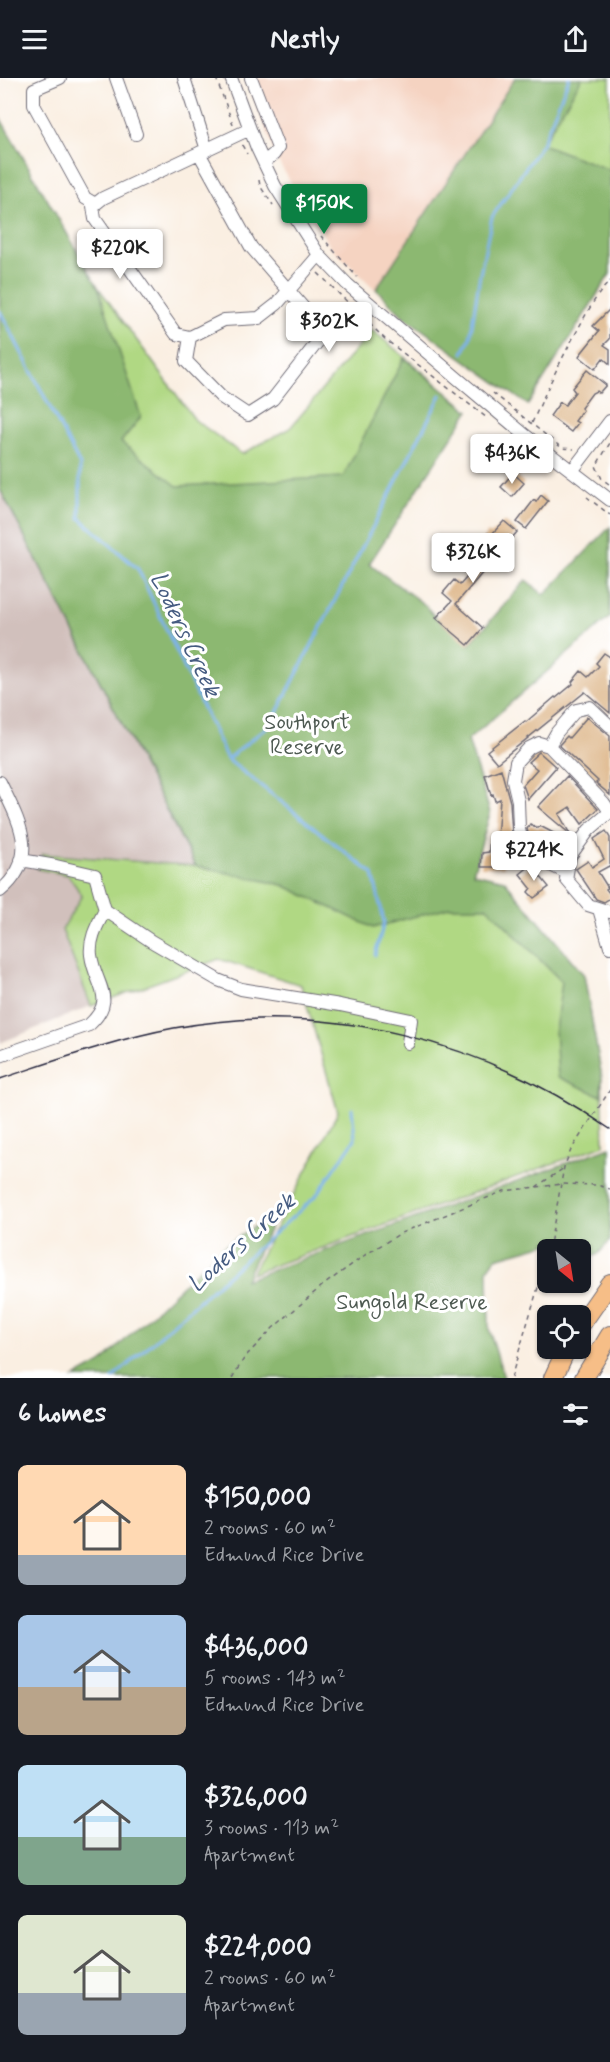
<!DOCTYPE html>
<meta charset="utf-8">
<style>
body{margin:0;font-family:Mynerve,sans-serif;background:#242831;color:#f1f3f6;height:100vh;display:flex;flex-direction:column;font-size:22px;white-space:nowrap}
*{box-sizing:border-box;margin:0}
p{font-size:20px;color:#9ea1a6}
.icon{flex:none;width:33px;height:33px;fill:none;stroke:currentColor;stroke-width:2;stroke-linecap:round;stroke-linejoin:round}
.map{position:relative;height:1300px;overflow:hidden}
.sheet{display:flex;flex-direction:column;background:#171b24;flex:1}
.sheet>*{flex:none}
.needle{width:39px;rotate:150deg}
.buttons{position:absolute;left:537px;top:1161px;display:grid;gap:12px}
.buttons a{display:grid;place-items:center;width:54px;height:54px;border-radius:9px;background:#171b24;box-shadow:0 2px 4px #0004;font-size:30px}
.price{position:absolute;translate:-50% -51px;padding:0 14px;border-radius:6px;background:#fff;color:#222;font-size:20px;line-height:39px;filter:drop-shadow(0 2px 3px #0008)}
.price::after{content:'';position:absolute;left:50%;top:36px;width:18px;height:14px;margin-left:-9px;background:inherit;clip-path:polygon(0 0,100% 0,50% 100%)}
.price.active{background:#0b8043;color:#fff}
ul{padding:0;list-style:none}
li{display:flex;align-items:center;gap:18px;height:150px;padding:0 18px}
li span{display:grid;place-items:center;flex:none;width:168px;height:120px;border-radius:9px;color:#555}
li>.icon{margin-inline-start:auto}
span .icon{width:72px;height:72px;fill:#fffc;stroke-width:1}
li b{font-size:26px}
h2{display:flex;justify-content:space-between;align-items:center;height:72px;padding:0 18px;font-size:26px}
header{display:flex;justify-content:space-between;align-items:center;height:78px;padding:0 18px;background:#171b24;font-size:27px;font-weight:800}
.map>svg:first-child{display:block}
</style>
<header><svg class="icon" aria-label="menu" viewBox="0 0 24 24"><path d="M4 6h16M4 12h16M4 18h16"/></svg>Nestly<svg class="icon" aria-label="share" viewBox="0 0 24 24"><path d="M12 15V3M7 8l5-5 5 5M5 13v7h14v-7"/></svg></header>
<div class="map">
<svg width="610" height="1300" viewBox="0 0 610 1300">
<rect width="100%" height="100%" fill="#fff"/>
<filter id="ink" filterUnits="userSpaceOnUse"><feTurbulence type="fractalNoise" baseFrequency=".0167" numOctaves="2"/><feDisplacementMap in="SourceGraphic" scale="12" xChannelSelector="R" yChannelSelector="G"/><feConvolveMatrix kernelMatrix="1 2 1 2 8 2 1 2 1" color-interpolation-filters="sRGB"/></filter>
<filter id="wash" filterUnits="userSpaceOnUse"><feTurbulence type="fractalNoise" baseFrequency=".008" numOctaves="4" result="noise"/><feDisplacementMap in="SourceGraphic" scale="24" xChannelSelector="R" yChannelSelector="G"/><feGaussianBlur stdDeviation="1.35" result="paint"/><feColorMatrix in="noise" values="0 0 0 0 0 0 0 0 0 0 0 0 0 0 0 0 0 1.4 0 .05"/><feComposite in="paint" operator="in"/></filter>
<g filter="url(#wash)">
<rect width="100%" height="100%" fill="#faefe2"/>
<path fill="#f5d3c1" d="M 246,0 L 561,0 L 403,238 L 330,168 L 279,85 Z"/>
<path fill="#d1c0bc" d="M 0,411 L 196,788 L 38,791 L 68,797 L 82,817 L 62,852 L 91,928 L 0,965 Z"/>
<path fill="#b0d883" stroke="#697d5f" stroke-width="1.5" d="M 578,0 L 610,0 L 610,108 L 526,81 Z
M 0,40 L 98,209 L 195,342 L 242,376 L 290,350 L 372,252 L 460,325 L 346,488 L 526,611 L 468,662 L 490,735 L 473,795 L 504,802 L 584,897 L 602,1000 L 604,1067 L 251,1196 L 338,1034 L 301,907 L 219,881 L 91,928 L 62,852 L 82,817 L 68,797 L 37,791 L 43,776 L 195,788 L 0,411 Z"/>
<path fill="#8cb871" stroke="#576d56" stroke-width="1.5" d="M 515,0 L 582,0 L 542,66 L 610,92 L 610,196 L 528,327 L 403,238 L 376,211 Z
M 0,40 L 98,209 L 141,339 L 121,364 L 177,408 L 343,399 L 404,280 L 469,333 L 369,486 L 425,527 L 436,540 L 469,567 L 526,502 L 544,517 L 610,449 L 610,539 L 468,662 L 490,735 L 473,795 L 504,802 L 584,897 L 602,1000 L 601,1018 L 558,999 L 555,952 L 562,904 L 487,829 L 449,829 L 373,850 L 283,807 L 196,788 L 0,411 Z
M 610,1069 L 610,1163 L 597,1177 L 581,1181 L 580,1172 L 563,1171 L 556,1163 L 496,1180 L 488,1191 L 489,1251 L 504,1300 L 74,1300 L 101,1285 L 221,1170 L 278,1133 L 245,1202 Z"/>
<g fill="none" stroke-linecap="round" stroke-linejoin="round">
<path stroke="#7db2eb" stroke-width="3" d="M 0,233 L 80,387 L 80,440 L 138,491 L 227,681 L 373,796 L 384,844 L 375,877
M 463,275 L 470,260 L 480,196 L 492,139 L 542,66 L 569,0
M 227,681 L 271,646 L 441,317
M 113,1300 L 316,1118 L 355,1061 L 352,1031"/>
</g>
<g id="blocks">
<path fill="#dcb283" d="M 610,231 L 610,261 L 604,267 L 610,271 L 610,286 L 603,280 L 595,291 L 579,278 L 599,253 L 593,248 Z
M 587,292 L 606,307 L 599,315 L 596,313 L 592,315 L 581,330 L 583,332 L 575,343 L 578,345 L 571,354 L 550,338 L 560,324 L 565,327 L 575,314 L 572,310 Z
M 513,395 L 524,405 L 512,419 L 501,409 Z
M 541,417 L 548,423 L 526,451 L 517,444 L 534,422 L 536,424 Z
M 504,443 L 517,454 L 456,526 L 483,550 L 468,567 L 436,540 L 452,523 L 443,515 L 454,502 L 460,507 L 481,483 L 471,474 L 488,455 L 491,457 Z
M 604,575 L 610,579 L 610,635 L 585,614 L 497,685 L 487,673 L 525,643 L 526,644 L 555,619 L 556,620 L 573,606 L 572,604 L 581,593 L 588,599 L 599,588 L 596,585 Z
M 587,639 L 610,658 L 610,717 L 596,705 L 598,703 L 559,667 L 567,658 L 569,660 Z
M 539,674 L 556,689 L 528,721 L 523,707 L 537,691 L 528,684 Z
M 501,691 L 510,724 L 512,756 L 504,755 L 504,789 L 481,789 L 482,775 L 489,774 L 490,760 L 497,760 L 500,721 L 495,723 L 493,716 L 491,717 L 485,697 Z
M 567,698 L 598,731 L 582,746 L 570,729 L 559,736 L 570,756 L 538,729 Z
M 530,746 L 538,750 L 540,748 L 565,761 L 561,766 L 566,769 L 560,781 L 546,775 L 548,771 L 530,762 L 527,751 Z
M 606,753 L 610,760 L 610,789 L 609,788 L 598,794 L 608,810 L 606,811 L 610,816 L 610,820 L 604,824 L 596,821 L 576,791 L 588,783 L 592,789 L 604,781 L 594,761 Z
M 531,787 L 549,809 L 534,820 L 528,814 L 531,810 L 520,796 Z"/>
</g>
</g>
<g filter="url(#ink)">
<use href="#blocks" fill-opacity="0" stroke="#6e6a75" stroke-width="1.5"/>
<g fill="none" stroke-linecap="round" stroke-linejoin="round">
<defs>
<path id="minor" d="M 60,0 L 34,11 L 34,27 L 85,120 L 95,126
M 116,0 L 136,56
M 184,0 L 207,72
M 231,0 L 257,70 L 275,108 L 319,177 L 347,206 L 457,300 L 525,357 L 610,422
M 251,0 L 278,70 L 274,76 L 264,84
M 250,51 L 103,120 L 93,128 L 95,141 L 176,256 L 190,259 L 224,242 L 259,240 L 277,226 L 319,177
M 190,259 L 186,283 L 221,319 L 248,337 L 273,321 L 319,262 L 320,249 L 251,169 L 199,75
M 572,393 L 610,343
M 610,648 L 590,629 L 576,632 L 557,654 L 549,668 L 604,725 L 610,734
M 549,668 L 539,665 L 529,670 L 516,684 L 513,702 L 518,723 L 519,751 L 524,774 L 567,795
M 0,704 C 18,742 42,779 0,813
M 610,734 L 589,752 L 570,778 L 566,801 L 588,827 L 610,834
M 21,782 L 56,788 L 95,797 L 105,832 L 151,863 L 218,902 L 241,911 L 340,927 L 411,942 L 408,965
M 599,831 L 610,869
M 0,978 L 89,947 C 118,920 95,908 91,877 C 89,860 98,846 105,832"/>
<path id="highway" d="M 580,1248 L 610,1205
M 553,1300 L 567,1270
M 584,1300 L 610,1257"/>
</defs>
<use href="#minor" stroke="#6e6a75" stroke-width="14"/>
<use href="#highway" stroke="#6e6a75" stroke-width="20"/>
<path stroke="#6e6a75" stroke-width="1.5" stroke-dasharray="4.5 4.5" stroke-linecap="butt" d="M 216,0 L 233,46
M 242,67 L 247,76
M 259,102 L 260,108 L 273,127
M 308,136 L 313,146
M 321,158 L 357,199
M 318,195 L 385,261 L 487,340
M 493,315 L 562,370 L 574,371
M 532,345 C 546,313 560,283 577,253 C 586,236 596,217 610,203
M 609,406 L 602,401 L 596,388 L 610,365
M 587,419 L 610,437
M 610,1001 L 610,1004
M 536,1109 L 564,1090
M 549,1172 L 564,1089 L 571,1072 L 610,1012
M 232,1300 L 245,1279 L 273,1250 L 322,1208 L 365,1177 L 401,1155 L 504,1113 L 562,1106 L 597,1107 L 610,1111
M 511,1300 L 548,1176"/>
<use href="#minor" stroke="#fff" stroke-width="12"/>
<use href="#highway" stroke="#f6be87" stroke-width="18"/>
<path stroke="#22223b" stroke-width="1.5" d="M 0,1001 C 58,982 115,961 174,950 C 328,921 483,963 610,1051"/>
</g>
</g>
<g text-anchor="middle" stroke-width="6" stroke-linejoin="round" paint-order="stroke">
<g font-size="22" fill="#4d5951" stroke="#fff">
<text x="307" y="651">Southport<tspan x="307" dy="25">Reserve</tspan></text>
<text x="412" y="1231">Sungold Reserve</text>
</g>
<g font-size="24" font-style="italic" fill="#465c81" stroke="#fff">
<text transform="translate(186 556) rotate(65)" y="8">Loders Creek</text>
<text transform="translate(241 1164) rotate(-42)" y="8">Loders Creek</text>
</g>
</g>
</svg>
<div class="buttons">
<a><svg class="needle" viewBox="-14 -14 28 28"><path d="M0-13l5 13h-10z" fill="#e53935"/><path d="M0 13l5-13h-10z" fill="#9ea1a6"/></svg></a>
<a><svg class="icon" aria-label="locate" viewBox="0 0 24 24"><circle cx="12" cy="12" r="6"/><path d="M12 2v4M12 18v4M2 12h4M18 12h4"/></svg></a>
</div>
<b class="price active" style="left:324px;top:157px">$150K</b>
<b class="price" style="left:120px;top:202px">$220K</b>
<b class="price" style="left:329px;top:275px">$302K</b>
<b class="price" style="left:512px;top:407px">$436K</b>
<b class="price" style="left:473px;top:506px">$326K</b>
<b class="price" style="left:534px;top:804px">$224K</b>
</div>
<section class="sheet">
<h2>6 homes<svg class="icon" aria-label="filters" viewBox="0 0 24 24"><path d="M4 7h16M4 17h16"/><circle cx="9" cy="7" r="2"/><circle cx="15" cy="17" r="2"/></svg></h2>
<ul>
<li><span style="background:linear-gradient(#ffd9b3 75%,#9aa5b1 0)"><svg class="icon" aria-label="home" viewBox="0 0 24 24"><path d="M3 11l9-7 9 7M6 9v11h12V9"/></svg></span><div><b>$150,000</b><p>2 rooms · 60 m²</p><p>Edmund Rice Drive</p></div></li>
<li><span style="background:linear-gradient(#a9c7e8 60%,#b9a48a 0)"><svg class="icon" aria-label="home" viewBox="0 0 24 24"><path d="M3 11l9-7 9 7M6 9v11h12V9"/></svg></span><div><b>$436,000</b><p>5 rooms · 143 m²</p><p>Edmund Rice Drive</p></div></li>
<li><span style="background:linear-gradient(#bfe0f5 60%,#7fa58c 0)"><svg class="icon" aria-label="home" viewBox="0 0 24 24"><path d="M3 11l9-7 9 7M6 9v11h12V9"/></svg></span><div><b>$326,000</b><p>3 rooms · 113 m²</p><p>Apartment</p></div></li>
<li><span style="background:linear-gradient(#dfe7d0 65%,#9aa5b1 0)"><svg class="icon" aria-label="home" viewBox="0 0 24 24"><path d="M3 11l9-7 9 7M6 9v11h12V9"/></svg></span><div><b>$224,000</b><p>2 rooms · 60 m²</p><p>Apartment</p></div></li>
</ul>
</section>
